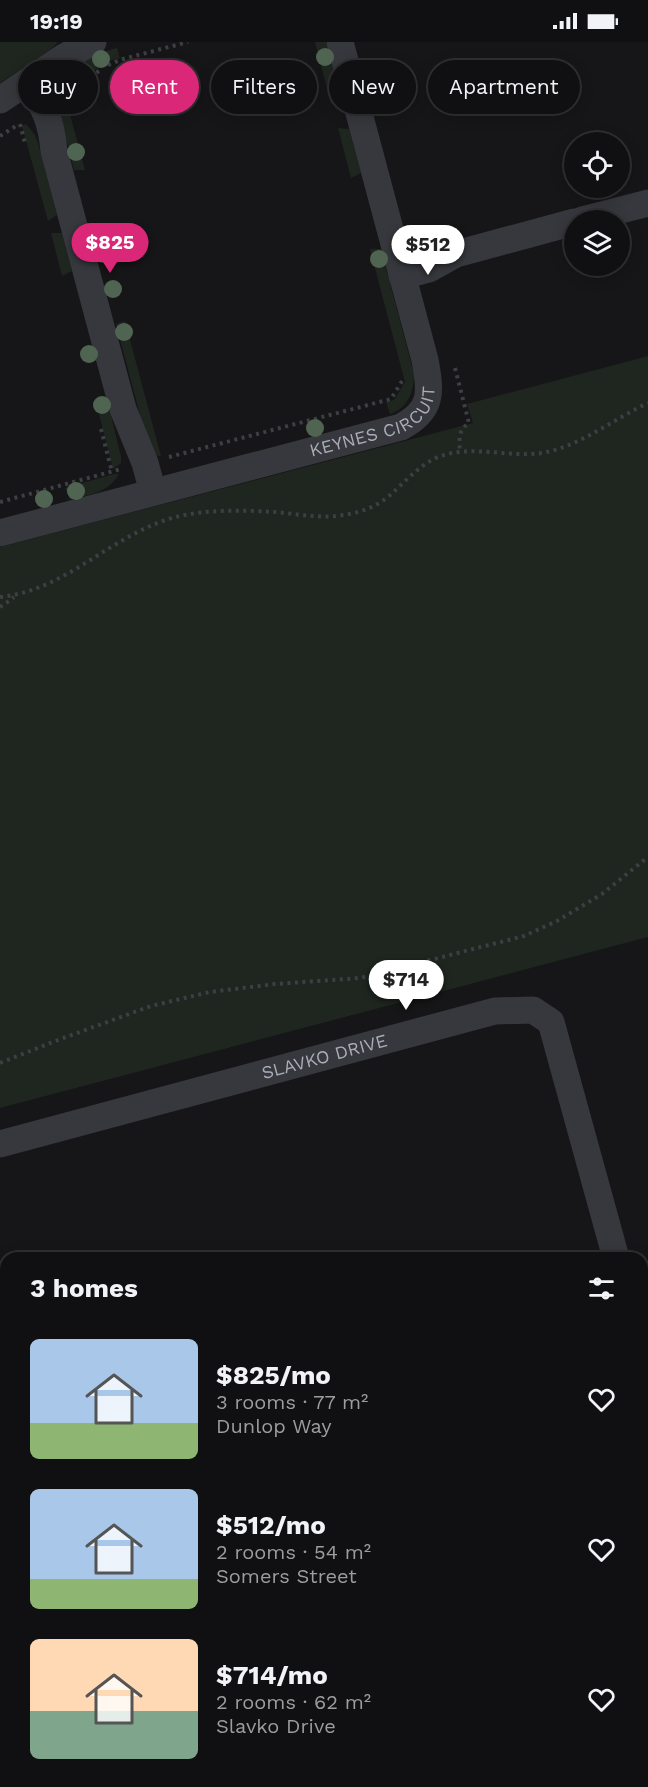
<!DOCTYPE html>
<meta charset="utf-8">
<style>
body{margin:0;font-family:"Work Sans",sans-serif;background:#1e1e20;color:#f1f3f6;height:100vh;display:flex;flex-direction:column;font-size:22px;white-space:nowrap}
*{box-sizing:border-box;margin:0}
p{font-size:20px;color:#9c9d9f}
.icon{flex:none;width:33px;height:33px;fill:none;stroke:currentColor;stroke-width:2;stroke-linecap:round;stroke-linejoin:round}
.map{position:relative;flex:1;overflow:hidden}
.sheet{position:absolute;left:0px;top:1210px;width:648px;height:536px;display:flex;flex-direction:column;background:#101012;border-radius:18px 18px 0 0;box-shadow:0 3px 15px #0003,0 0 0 2px #303032}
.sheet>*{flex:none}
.top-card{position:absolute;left:18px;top:18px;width:612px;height:54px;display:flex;gap:12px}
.buttons{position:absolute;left:564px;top:90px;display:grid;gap:12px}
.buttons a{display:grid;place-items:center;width:66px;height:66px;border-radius:50%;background:#101012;box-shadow:0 3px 15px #0003,0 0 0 2px #303032;font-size:30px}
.price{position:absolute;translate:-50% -51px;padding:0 14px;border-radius:21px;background:#fff;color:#222;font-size:20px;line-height:39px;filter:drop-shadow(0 2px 3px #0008)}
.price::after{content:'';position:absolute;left:50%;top:36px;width:18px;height:14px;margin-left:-9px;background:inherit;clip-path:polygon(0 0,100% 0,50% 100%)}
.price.selected{background:#db2777;color:#fff}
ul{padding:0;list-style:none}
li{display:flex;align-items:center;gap:18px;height:150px;padding:0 30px}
li span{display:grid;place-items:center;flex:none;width:168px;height:120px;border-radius:9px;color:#555}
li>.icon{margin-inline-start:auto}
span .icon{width:72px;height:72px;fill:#fffc;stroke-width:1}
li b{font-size:26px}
h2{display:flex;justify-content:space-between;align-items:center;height:72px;padding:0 30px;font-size:26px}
.chip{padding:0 21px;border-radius:27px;background:#101012;box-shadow:0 3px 15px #0003,0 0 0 2px #303032;font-size:21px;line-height:54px}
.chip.selected{background:#db2777;color:#fff}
.status{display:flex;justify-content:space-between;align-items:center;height:42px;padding:0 30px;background:#101012;direction:ltr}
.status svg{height:16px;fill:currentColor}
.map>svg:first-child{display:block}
</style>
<div class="status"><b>19:19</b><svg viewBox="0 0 49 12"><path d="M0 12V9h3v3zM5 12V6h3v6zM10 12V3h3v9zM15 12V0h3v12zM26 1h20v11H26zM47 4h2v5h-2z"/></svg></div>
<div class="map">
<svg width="648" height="1745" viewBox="0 0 648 1745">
<rect width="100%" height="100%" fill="#161618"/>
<path fill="#1e261f" d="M 0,0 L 58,0 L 50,8 L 0,41 Z
M 315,0 L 326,0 L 341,57 L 331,62 Z
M 117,6 L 120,16 L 109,19 L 52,56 C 53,50 55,44 58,39 C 69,23 99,10 117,6 Z
M 65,54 L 85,128 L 74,128 L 65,93 L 53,66 L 59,58 Z
M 26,82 L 35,93 L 38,101 L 57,173 L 48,179 L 22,84 Z
M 338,86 L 349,87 L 361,131 L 351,136 Z
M 51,191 L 62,191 L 72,229 L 62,234 Z
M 370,207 L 381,207 L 414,332 C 414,350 408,366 390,372 L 386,360 L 394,358 L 405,340 Z
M 125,279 L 161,414 L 151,413 L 149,407 L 116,282 Z
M 648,314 L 648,895 L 0,1066 L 0,505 L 473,381 L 467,362 Z
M 110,369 L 121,415 L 121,421 L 113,427 L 99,372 Z
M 114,432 L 119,432 C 108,451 89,453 70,458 L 65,446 Z"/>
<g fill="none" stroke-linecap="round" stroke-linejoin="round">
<path stroke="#3d3f44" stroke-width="4" stroke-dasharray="3 4.5" stroke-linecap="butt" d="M 108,23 L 123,17 L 188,0
M 65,51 L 102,27
M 20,82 L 25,101
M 0,94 L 19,82
M 419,192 L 446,186
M 455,326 L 469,381 C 458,388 459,398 460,410
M 101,387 L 112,430
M 169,415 L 391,357 L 402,339
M 0,460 L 121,427
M 0,555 C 67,548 108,495 172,476 C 204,467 242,468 275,470 C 298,472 320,477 343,473 C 359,471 376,465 389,454 C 405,440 418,424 438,415 C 472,402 507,416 542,411 C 581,404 613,377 648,361
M 0,565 L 9,559 L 14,555
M 0,1021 L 58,998 L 151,964 L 210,950 L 275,942 L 360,936 L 524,894 L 557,879 L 602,852 L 648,815
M 642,1494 L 648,1494
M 642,1511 L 648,1510
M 0,1669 L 6,1666
M 110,1745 L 124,1740"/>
<path stroke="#37383d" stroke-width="14" d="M 642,1737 L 648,1737
M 566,1744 L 611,1740"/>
<g stroke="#37383d" stroke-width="27">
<path d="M 28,39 C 44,66 51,76 54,109 L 123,367 L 145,421 L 153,450"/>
<path d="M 0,58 L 64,15 L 93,0"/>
<path d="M 582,178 L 648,161"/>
<path d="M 402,234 L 429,227 L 456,212 L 574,180"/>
<path id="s1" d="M 0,491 L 401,385 C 433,368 431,350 425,318 L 340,0"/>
<path id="s2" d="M 0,1102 L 495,969 L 533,968 L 551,980 L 616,1216"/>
<path d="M 642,1314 L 648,1336"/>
<path d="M 0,1388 L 6,1386"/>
<path d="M 266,1740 L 268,1745"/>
<path d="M 565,1740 L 566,1745"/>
</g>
<path stroke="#45474d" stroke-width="33" d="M 642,1544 L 648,1543
M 642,1573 L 648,1572
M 0,1720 L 6,1717
M 34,1745 L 44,1740"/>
</g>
<g fill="#506452">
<circle cx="325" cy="15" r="9"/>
<circle cx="101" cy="17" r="9"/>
<circle cx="76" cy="110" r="9"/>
<circle cx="103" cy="212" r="9"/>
<circle cx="379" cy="217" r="9"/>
<circle cx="113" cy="247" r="9"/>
<circle cx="124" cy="290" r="9"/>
<circle cx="89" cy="312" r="9"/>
<circle cx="102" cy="363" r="9"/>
<circle cx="315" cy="386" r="9"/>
<circle cx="76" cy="449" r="9"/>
<circle cx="44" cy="457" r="9"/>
</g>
<g text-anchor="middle" stroke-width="6" stroke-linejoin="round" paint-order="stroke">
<g font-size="18" fill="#a8adb8" stroke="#111113">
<text dy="6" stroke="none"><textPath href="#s1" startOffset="394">KEYNES CIRCUIT</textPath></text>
<text dy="6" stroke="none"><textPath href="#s2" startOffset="336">SLAVKO DRIVE</textPath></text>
</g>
</g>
</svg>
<div class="buttons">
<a><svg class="icon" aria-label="locate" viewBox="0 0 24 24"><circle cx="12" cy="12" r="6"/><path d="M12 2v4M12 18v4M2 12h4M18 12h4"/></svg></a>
<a><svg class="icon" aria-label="layers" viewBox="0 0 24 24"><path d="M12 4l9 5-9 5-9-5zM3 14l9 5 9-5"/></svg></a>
</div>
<b class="price selected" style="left:110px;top:232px">$825</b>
<b class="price" style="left:428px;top:234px">$512</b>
<b class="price" style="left:406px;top:969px">$714</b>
<div class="top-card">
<a class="chip">Buy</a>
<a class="chip selected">Rent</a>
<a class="chip">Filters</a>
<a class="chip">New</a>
<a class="chip">Apartment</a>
</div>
<section class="sheet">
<h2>3 homes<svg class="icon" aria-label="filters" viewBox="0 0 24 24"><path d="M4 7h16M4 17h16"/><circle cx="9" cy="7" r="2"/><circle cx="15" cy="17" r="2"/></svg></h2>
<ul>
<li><span style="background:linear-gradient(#a9c7e8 70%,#8fb573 0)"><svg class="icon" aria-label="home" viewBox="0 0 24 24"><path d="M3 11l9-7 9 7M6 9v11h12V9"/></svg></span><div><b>$825/mo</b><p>3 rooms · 77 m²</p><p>Dunlop Way</p></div><svg class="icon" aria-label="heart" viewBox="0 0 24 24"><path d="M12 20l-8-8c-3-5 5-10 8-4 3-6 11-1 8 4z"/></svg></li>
<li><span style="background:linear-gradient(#a9c7e8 75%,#8fb573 0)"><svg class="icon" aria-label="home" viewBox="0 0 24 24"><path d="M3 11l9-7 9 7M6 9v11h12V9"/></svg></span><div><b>$512/mo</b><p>2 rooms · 54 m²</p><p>Somers Street</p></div><svg class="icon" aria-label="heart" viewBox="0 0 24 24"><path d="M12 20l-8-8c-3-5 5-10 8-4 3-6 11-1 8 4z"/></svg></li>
<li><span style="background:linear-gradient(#ffd9b3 60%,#7fa58c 0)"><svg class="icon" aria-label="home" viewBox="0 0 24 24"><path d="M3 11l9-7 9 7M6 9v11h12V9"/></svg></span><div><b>$714/mo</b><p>2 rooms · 62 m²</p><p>Slavko Drive</p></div><svg class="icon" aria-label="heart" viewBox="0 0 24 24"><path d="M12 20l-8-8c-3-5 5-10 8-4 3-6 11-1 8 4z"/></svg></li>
</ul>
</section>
</div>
